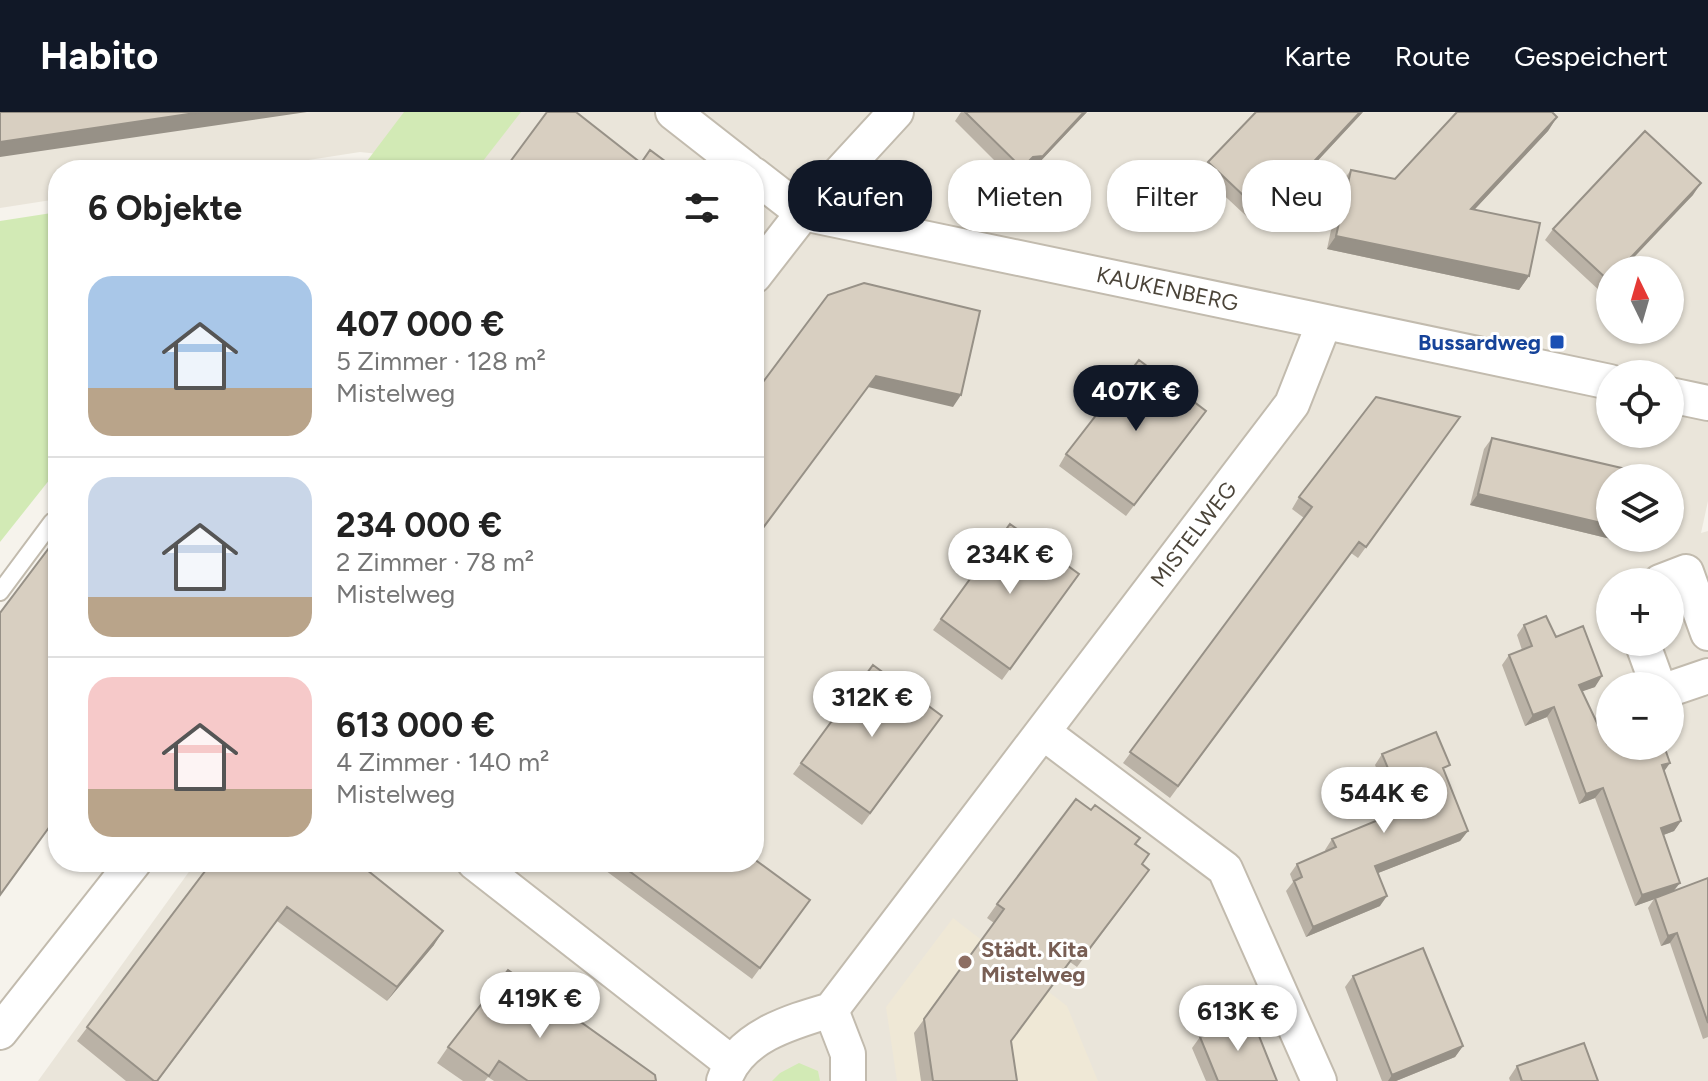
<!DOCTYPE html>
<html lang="de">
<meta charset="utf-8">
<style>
body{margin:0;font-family:Figtree,sans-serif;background:#f2f2f2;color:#222;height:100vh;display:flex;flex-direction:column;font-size:30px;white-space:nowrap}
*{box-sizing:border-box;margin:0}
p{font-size:26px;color:#767676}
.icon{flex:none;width:44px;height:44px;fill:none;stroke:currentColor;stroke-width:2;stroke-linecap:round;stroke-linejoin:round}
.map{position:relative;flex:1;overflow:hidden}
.drawer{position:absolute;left:48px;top:48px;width:716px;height:712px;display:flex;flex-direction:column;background:#fff;border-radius:32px;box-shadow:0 2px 6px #0004}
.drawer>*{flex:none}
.banner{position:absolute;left:788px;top:48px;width:760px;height:72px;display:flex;gap:16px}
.needle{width:52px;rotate:355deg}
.tools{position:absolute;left:1596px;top:144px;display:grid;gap:16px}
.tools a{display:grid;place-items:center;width:88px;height:88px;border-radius:50%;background:#fff;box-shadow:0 2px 6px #0004;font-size:40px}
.price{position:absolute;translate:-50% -68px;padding:0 18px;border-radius:28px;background:#fff;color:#222;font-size:26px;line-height:52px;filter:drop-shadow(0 2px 4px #0008)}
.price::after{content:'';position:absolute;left:50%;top:48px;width:24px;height:18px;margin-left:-12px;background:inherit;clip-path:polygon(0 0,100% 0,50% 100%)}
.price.selected{background:#111827;color:#fff}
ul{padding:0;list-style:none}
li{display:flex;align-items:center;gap:24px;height:200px;padding:0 40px}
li+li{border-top:2px solid #e0e0e0}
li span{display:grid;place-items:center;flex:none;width:224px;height:160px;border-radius:24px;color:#555}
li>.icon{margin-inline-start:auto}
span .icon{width:96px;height:96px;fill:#fffc;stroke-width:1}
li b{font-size:34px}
h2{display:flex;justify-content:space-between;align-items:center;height:96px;padding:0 40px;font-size:34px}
.tag{padding:0 28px;border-radius:32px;background:#fff;box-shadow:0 2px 6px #0004;font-size:28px;line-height:72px}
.tag.selected{background:#111827;color:#fff}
header{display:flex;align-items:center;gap:48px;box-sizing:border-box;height:112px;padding:0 40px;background:#111827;color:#fff}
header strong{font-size:38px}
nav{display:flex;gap:44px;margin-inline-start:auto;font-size:28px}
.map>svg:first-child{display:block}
</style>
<header>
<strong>Habito</strong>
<nav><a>Karte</a><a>Route</a><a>Gespeichert</a></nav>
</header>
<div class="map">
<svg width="1708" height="969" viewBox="0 0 1708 969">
<rect width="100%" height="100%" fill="#f6f3ec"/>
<path fill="#eae5da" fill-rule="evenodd" d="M 0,0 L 1708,0 L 1708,389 L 1701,421 L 1708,419 L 1708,969 L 38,969 L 196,750 L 754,750 L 754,58 L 499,58 L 500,55 L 360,40 L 245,58 L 58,58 L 58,87 L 0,96 ZM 1610,158 L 1670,158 L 1670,218 L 1610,218 ZM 1610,262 L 1670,262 L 1670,322 L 1610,322 ZM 1610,366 L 1670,366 L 1670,426 L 1610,426 ZM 1610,470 L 1670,470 L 1670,530 L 1610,530 ZM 1610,574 L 1670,574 L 1670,634 L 1610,634 Z"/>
<path fill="#efe8d6" d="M 953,806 L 1067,894 L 1098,969 L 897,969 L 886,895 Z"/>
<path fill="#d2eab5" d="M 404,0 L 521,0 L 476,58 L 330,58 L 364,53 Z
M 58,100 L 58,357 L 0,430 L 0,109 Z
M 799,951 L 818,959 L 820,969 L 772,969 L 780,961 Z"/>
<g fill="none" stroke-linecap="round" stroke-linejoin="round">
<defs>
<path id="service" d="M 0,480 L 52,410"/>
<g id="minor">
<path d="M 673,0 L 747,58"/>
<path d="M 754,63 L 803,101 L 896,0"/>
<path id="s1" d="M 754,164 L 803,101 C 1072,155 1341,214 1610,270"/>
<path d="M 1670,283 L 1708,291"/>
<path d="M 1660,470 L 1686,460 L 1708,521"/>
<path d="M 1642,530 L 1658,574"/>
<path d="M 1670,577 L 1708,564"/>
<path d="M 1044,621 L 1225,757 L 1319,969"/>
<path d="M 474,750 L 730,950"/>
<path d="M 831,898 L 848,942 L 848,969"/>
<path d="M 0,920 L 134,750"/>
<path id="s2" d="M 724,969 C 738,925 790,910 831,898 L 1292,292 L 1324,211"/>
</g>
</defs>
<use href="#service" stroke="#c2bbae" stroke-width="20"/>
<use href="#minor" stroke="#c2bbae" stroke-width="38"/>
<use href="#service" stroke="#fff" stroke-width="16"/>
<use href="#minor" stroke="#fff" stroke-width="34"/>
</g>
<path fill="#bab2a6" d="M 961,0 L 1087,0 L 1035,55 L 1025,56 L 1014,68 L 955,9 Z
M 1363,0 L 1257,114 L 1200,61 L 1208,50 Z
M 1557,5 L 1548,19 L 1474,98 L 1529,164 L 1519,178 L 1327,137 L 1341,71 L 1351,58 L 1395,67 Z
M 1693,83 L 1610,158 L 1610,170 L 1601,180 L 1545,128 L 1553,117 Z
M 1460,305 L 1358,446 L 1351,441 L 1170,686 L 1123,651 L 1304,406 L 1292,397 L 1299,385 Z
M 1198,310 L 1126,404 L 1059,354 L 1066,342 Z
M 1492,326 L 1610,426 L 1650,426 L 1644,435 L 1470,393 L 1484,337 Z
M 1010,412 L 1079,462 L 1002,568 L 933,518 Z
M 1524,513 L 1556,525 L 1595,575 L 1582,579 L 1607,632 L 1664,660 L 1681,709 L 1674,719 L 1663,723 L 1674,779 L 1708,766 L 1708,925 L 1703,927 L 1670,831 L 1661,834 L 1648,796 L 1654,787 L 1635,794 L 1595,686 L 1579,692 L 1547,605 L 1525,614 L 1502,553 L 1509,543 L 1522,538 L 1517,523 Z
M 873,553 L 942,604 L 862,713 L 793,662 Z
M 1382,642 L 1445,661 L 1468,719 L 1460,729 L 1378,761 L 1380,794 L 1306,825 L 1286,779 L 1293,770 L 1290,762 L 1297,752 L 1326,740 L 1325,738 L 1332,727 L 1396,701 L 1375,653 Z
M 1136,732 L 1142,752 L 1139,772 L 1077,855 L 1070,850 L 1011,929 L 1017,969 L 921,969 L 914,921 L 994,811 L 987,806 L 997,792 Z
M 212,750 L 434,833 L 387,889 L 277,809 L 158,969 L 126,969 L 77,929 Z
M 594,750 L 754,750 L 810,788 L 752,867 Z
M 1353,864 L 1463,934 L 1455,945 L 1396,969 L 1382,969 L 1345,875 Z
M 1200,925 L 1277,969 L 1206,969 L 1192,936 Z
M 448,935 L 656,969 L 494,969 L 488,965 L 485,969 L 463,969 L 437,951 Z
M 1517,954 L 1598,969 L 1510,969 L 1509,966 Z"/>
<path fill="#979187" d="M 202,0 L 307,0 L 0,45 L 0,30 Z
M 1084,0 L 1087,0 L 1035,55 L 1025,56 L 1014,68 L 1022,56 L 1033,45 Z
M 1360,0 L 1363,0 L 1257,114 L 1264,103 Z
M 1557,5 L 1548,19 L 1462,111 L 1471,97 Z
M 1701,71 L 1693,83 L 1622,158 L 1619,158 Z
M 1336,124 L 1529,164 L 1519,178 L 1327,137 Z
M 876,264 L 961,283 L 953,295 L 868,275 Z
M 1478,382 L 1610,413 L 1610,426 L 1650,426 L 1644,435 L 1470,393 Z
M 1602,564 L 1595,575 L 1572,583 L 1579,573 Z
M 1554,595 L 1547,605 L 1525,614 L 1533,603 Z
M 1670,651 L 1663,661 L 1662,653 Z
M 1603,676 L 1595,686 L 1579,692 L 1586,682 Z
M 1681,709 L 1674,719 L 1653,727 L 1661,716 Z
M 1468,719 L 1460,729 L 1368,765 L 1375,754 Z
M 1680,771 L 1672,781 L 1635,794 L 1642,783 Z
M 1387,784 L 1380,794 L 1306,825 L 1313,815 Z
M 443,819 L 434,833 L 387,889 L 397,875 Z
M 1677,821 L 1670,831 L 1661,834 L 1668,824 Z
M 1463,934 L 1455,945 L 1396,969 L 1388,969 L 1392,963 Z"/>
<path fill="#d8cfc1" stroke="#979187" stroke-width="2" d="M 0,0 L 202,0 L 0,30 Z
M 547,0 L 576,0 L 641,51 L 650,38 L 677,58 L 504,58 Z
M 965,0 L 1084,0 L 1043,44 L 1033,45 L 1022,56 Z
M 1256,0 L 1360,0 L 1264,103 L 1208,50 Z
M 1457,0 L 1552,0 L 1557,5 L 1471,97 L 1540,111 L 1529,164 L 1336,124 L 1351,58 L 1395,67 Z
M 1645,19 L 1701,71 L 1619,158 L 1610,158 L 1610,167 L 1609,169 L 1553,117 Z
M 864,171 L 980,199 L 961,283 L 876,264 L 754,428 L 754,282 L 828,183 Z
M 1139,248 L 1206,299 L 1134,393 L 1066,342 Z
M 1376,285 L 1460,305 L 1366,435 L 1359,430 L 1178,674 L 1130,640 L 1312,395 L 1299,385 Z
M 1492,326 L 1665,366 L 1610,366 L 1610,413 L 1478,382 Z
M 1010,412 L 1079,462 L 1010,557 L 941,507 Z
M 58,424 L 58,703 L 0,783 L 0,501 Z
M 1546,504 L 1556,525 L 1583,514 L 1602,564 L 1579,573 L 1607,632 L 1610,631 L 1610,634 L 1664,634 L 1670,651 L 1662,653 L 1681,709 L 1661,716 L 1680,771 L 1642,783 L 1603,676 L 1586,682 L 1554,595 L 1533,603 L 1509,543 L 1532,534 L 1524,513 Z
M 873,553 L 942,604 L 870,701 L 801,651 Z
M 1436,620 L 1450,653 L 1443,656 L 1468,719 L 1375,754 L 1387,784 L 1313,815 L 1294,769 L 1302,765 L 1297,752 L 1336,735 L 1332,727 L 1405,697 L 1382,642 Z
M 1076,687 L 1091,698 L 1095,693 L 1140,726 L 1135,732 L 1149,742 L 1142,752 L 1149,758 L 1086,841 L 1080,836 L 1011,929 L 1017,969 L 933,969 L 924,907 L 1004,797 L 997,792 Z
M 754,747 L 810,788 L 760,856 L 617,750 L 754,750 Z
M 212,750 L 357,750 L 443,819 L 397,875 L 287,795 L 157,969 L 154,969 L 87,915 Z
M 1708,766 L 1708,911 L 1677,821 L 1668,824 L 1655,786 Z
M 1423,836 L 1463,934 L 1392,963 L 1353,864 Z
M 508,858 L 655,963 L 656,969 L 528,969 L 499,949 L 489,964 L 448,935 Z
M 1251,904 L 1277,969 L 1218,969 L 1200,925 Z
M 1584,931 L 1598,969 L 1522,969 L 1517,954 Z"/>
<rect fill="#1a4fb4" stroke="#fff" stroke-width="3" x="1549" y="222" width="16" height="16" rx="4"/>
<circle fill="#8d6e63" stroke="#fff" stroke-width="3" cx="965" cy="850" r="8"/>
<g text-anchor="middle" stroke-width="6" stroke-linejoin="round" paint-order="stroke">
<g font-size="22" fill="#4b4439" stroke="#fff">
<text dy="8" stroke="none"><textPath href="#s1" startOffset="452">KAUKENBERG</textPath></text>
<text dy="8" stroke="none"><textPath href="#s2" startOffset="732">MISTELWEG</textPath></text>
</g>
<g font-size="22" font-weight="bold" fill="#164399" stroke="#fff" text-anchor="end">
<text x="1541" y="238">Bussardweg</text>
</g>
<g font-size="22" font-weight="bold" fill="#785e54" stroke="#fff" text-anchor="start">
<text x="981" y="845">Städt. Kita<tspan x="981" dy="25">Mistelweg</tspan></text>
</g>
</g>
</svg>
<div class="tools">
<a><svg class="needle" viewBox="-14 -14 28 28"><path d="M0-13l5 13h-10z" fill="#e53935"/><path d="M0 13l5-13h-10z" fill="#767676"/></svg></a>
<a><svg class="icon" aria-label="locate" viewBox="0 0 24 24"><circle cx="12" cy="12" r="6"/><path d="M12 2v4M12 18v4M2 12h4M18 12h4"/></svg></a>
<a><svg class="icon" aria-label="layers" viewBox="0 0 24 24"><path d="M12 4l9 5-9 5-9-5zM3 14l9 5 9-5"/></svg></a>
<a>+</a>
<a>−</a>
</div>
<b class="price selected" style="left:1136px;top:321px">407K €</b>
<b class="price" style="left:1010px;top:484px">234K €</b>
<b class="price" style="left:872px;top:627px">312K €</b>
<b class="price" style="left:1384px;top:723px">544K €</b>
<b class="price" style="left:540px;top:928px">419K €</b>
<b class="price" style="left:1238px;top:941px">613K €</b>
<div class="banner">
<a class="tag selected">Kaufen</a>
<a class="tag">Mieten</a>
<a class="tag">Filter</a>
<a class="tag">Neu</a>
</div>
<section class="drawer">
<h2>6 Objekte<svg class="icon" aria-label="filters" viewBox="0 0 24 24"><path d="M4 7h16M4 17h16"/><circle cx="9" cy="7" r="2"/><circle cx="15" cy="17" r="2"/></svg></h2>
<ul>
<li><span style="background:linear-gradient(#a9c7e8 70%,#b9a48a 0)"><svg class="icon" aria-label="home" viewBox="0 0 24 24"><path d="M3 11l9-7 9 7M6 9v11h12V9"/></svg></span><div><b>407 000 €</b><p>5 Zimmer · 128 m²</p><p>Mistelweg</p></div></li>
<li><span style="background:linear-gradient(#c9d6e8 75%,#b9a48a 0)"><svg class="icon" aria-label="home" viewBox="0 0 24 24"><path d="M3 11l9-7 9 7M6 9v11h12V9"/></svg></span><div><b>234 000 €</b><p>2 Zimmer · 78 m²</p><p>Mistelweg</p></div></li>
<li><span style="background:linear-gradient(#f6c9c9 70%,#b9a48a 0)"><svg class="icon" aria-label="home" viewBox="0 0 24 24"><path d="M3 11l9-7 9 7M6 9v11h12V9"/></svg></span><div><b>613 000 €</b><p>4 Zimmer · 140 m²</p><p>Mistelweg</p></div></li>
</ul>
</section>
</div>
